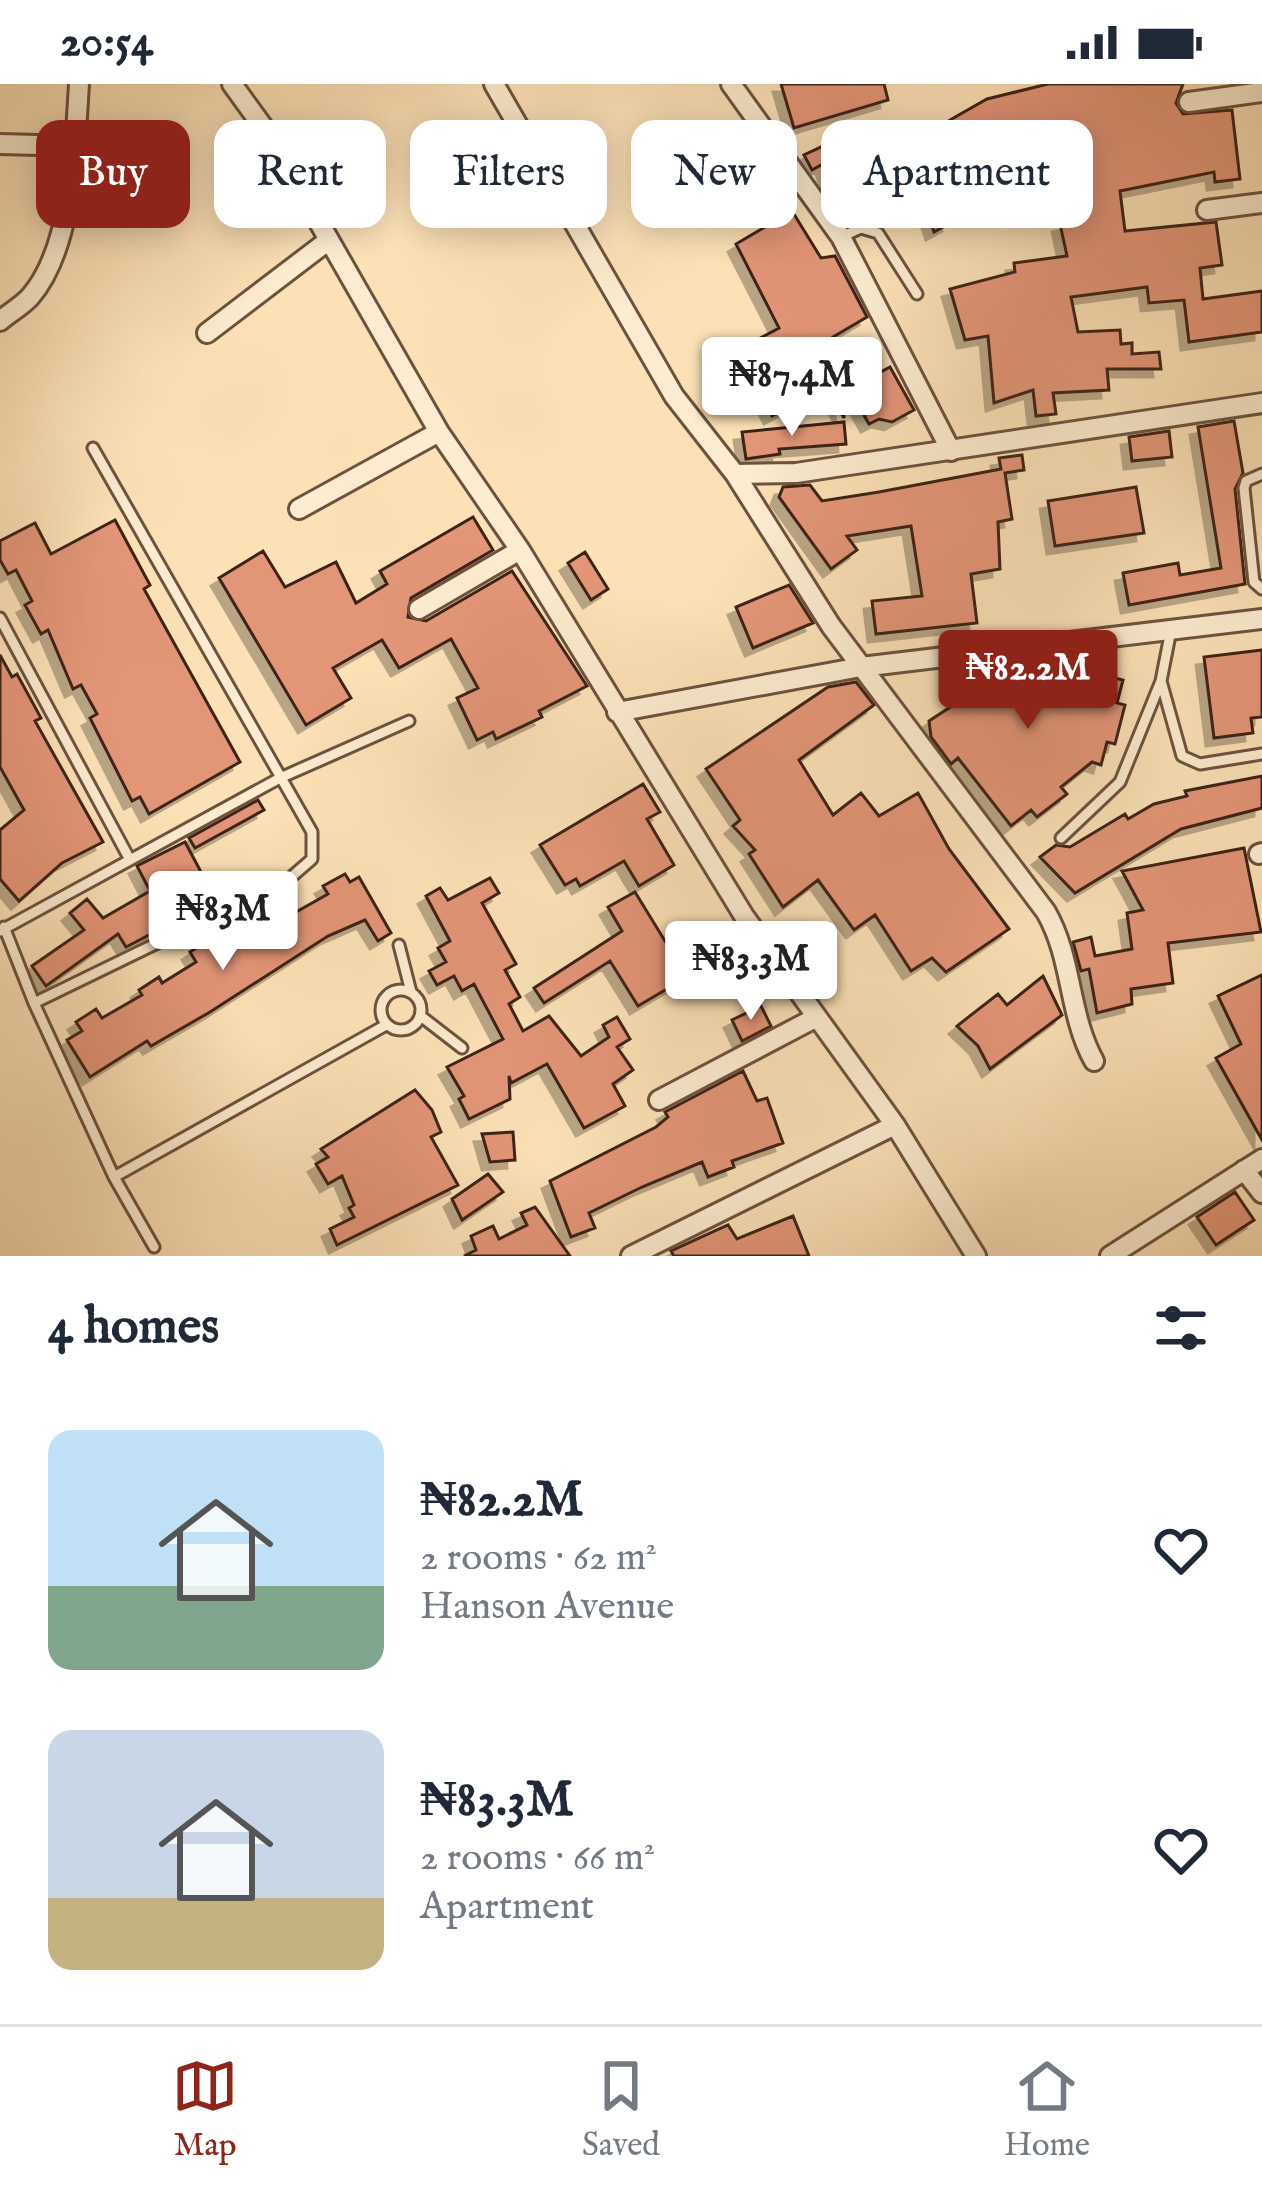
<!DOCTYPE html>
<meta charset="utf-8">
<style>
body{margin:0;font-family:"IM FELL English",serif;background:#f2f2f3;color:#1f2937;height:100vh;display:flex;flex-direction:column;font-size:45px;white-space:nowrap}
*{box-sizing:border-box;margin:0}
p{font-size:39px;color:#747a83}
.icon{flex:none;width:66px;height:66px;fill:none;stroke:currentColor;stroke-width:2;stroke-linecap:round;stroke-linejoin:round}
.map{position:relative;height:1172px;overflow:hidden}
.panel{display:flex;flex-direction:column;background:#fff;flex:1}
.panel>*{flex:none}
.top-card{position:absolute;left:36px;top:36px;width:1191px;height:108px;display:flex;gap:24px}
.price{position:absolute;translate:-50% -102px;padding:0 27px;border-radius:12px;background:#fff;color:#222;font-size:39px;line-height:78px;filter:drop-shadow(0 3px 6px #0008)}
.price::after{content:'';position:absolute;left:50%;top:72px;width:36px;height:27px;margin-left:-18px;background:inherit;clip-path:polygon(0 0,100% 0,50% 100%)}
.price.on{background:#8f2418;color:#fff}
ul{padding:0;list-style:none}
li{display:flex;align-items:center;gap:36px;height:300px;padding:0 48px}
li span{display:grid;place-items:center;flex:none;width:336px;height:240px;border-radius:24px;color:#555}
li>.icon{margin-inline-start:auto}
span .icon{width:144px;height:144px;fill:#fffc;stroke-width:1}
li b{font-size:51px}
h2{display:flex;justify-content:space-between;align-items:center;height:144px;padding:0 48px;font-size:51px}
.tag{padding:0 42px;border-radius:24px;background:#fff;box-shadow:0 6px 30px #0003;font-size:42px;line-height:108px}
.tag.on{background:#8f2418;color:#fff}
.status{display:flex;justify-content:space-between;align-items:center;height:84px;padding:0 60px;background:#fff;direction:ltr}
.status svg{height:33px;fill:currentColor}
.dock{display:flex;justify-content:space-around;align-items:center;height:168px;border-top:3px solid #e0e1e3;background:#fff;font-size:33px;color:#747a83}
.dock a{display:grid;justify-items:center;gap:6px}
.dock .on{color:#8f2418}
.map>svg:first-child{display:block}
</style>
<div class="status"><b>20:54</b><svg viewBox="0 0 49 12"><path d="M0 12V9h3v3zM5 12V6h3v6zM10 12V3h3v9zM15 12V0h3v12zM26 1h20v11H26zM47 4h2v5h-2z"/></svg></div>
<div class="map">
<svg width="1262" height="1172" viewBox="0 0 1262 1172">
<defs>
<filter id="shadow"><feDropShadow dx="-8" dy="8" stdDeviation="0" flood-color="#0004"/></filter>
</defs>
<rect width="100%" height="100%" fill="#fce1b7"/>
<filter id="stains"><feTurbulence type="fractalNoise" baseFrequency=".00167" numOctaves="4"/><feColorMatrix values="0 0 0 0 .2 0 0 0 0 .09 0 0 0 0 .02 0 0 0 .5 -.17"/></filter>
<radialGradient id="worn" r=".72"><stop offset=".6" stop-color="#630" stop-opacity="0"/><stop offset="1" stop-color="#630" stop-opacity=".3"/></radialGradient>
<path fill="#e39578" stroke="#3d2315" stroke-width="3" filter="url(#shadow)" d="M 781,0 L 884,0 L 888,16 L 794,44 Z
M 1048,0 L 1183,0 L 1176,19 L 1183,30 L 1232,26 L 1240,95 L 1215,98 L 1214,88 L 1120,107 L 1125,147 L 1216,138 L 1222,181 L 1200,184 L 1203,215 L 1262,207 L 1262,248 L 1189,258 L 1184,216 L 1149,219 L 1147,203 L 1071,213 L 1078,248 L 1120,246 L 1121,260 L 1132,259 L 1132,270 L 1159,268 L 1161,285 L 1107,285 L 1109,306 L 1053,309 L 1056,330 L 1036,332 L 1033,306 L 994,319 L 988,252 L 965,256 L 950,205 L 1015,188 L 1014,179 L 1067,172 L 1060,140 L 1074,137 L 1061,80 L 948,134 L 950,139 L 934,148 L 915,90 L 894,68 L 952,40 L 950,36 L 987,15 Z
M 870,40 L 884,77 L 871,82 L 878,96 L 866,102 L 870,113 L 840,125 L 823,80 L 812,86 L 804,71 Z
M 792,127 L 821,174 L 835,172 L 867,233 L 833,253 L 839,264 L 844,334 L 826,303 L 772,332 L 758,305 L 773,297 L 751,259 L 779,244 L 736,160 Z
M 890,283 L 914,326 L 892,338 L 879,335 L 869,340 L 849,305 Z
M 1234,337 L 1243,389 L 1235,405 L 1245,500 L 1129,521 L 1123,489 L 1178,479 L 1180,491 L 1221,484 L 1198,343 Z
M 844,338 L 846,360 L 779,365 L 780,370 L 746,375 L 742,348 Z
M 1169,347 L 1172,373 L 1132,377 L 1129,353 Z
M 1022,371 L 1024,386 L 1005,389 L 1012,435 L 998,438 L 1000,485 L 971,490 L 977,539 L 876,550 L 872,517 L 922,512 L 911,442 L 847,452 L 857,466 L 831,485 L 779,413 L 783,403 L 810,401 L 822,417 L 879,408 L 1001,385 L 999,374 Z
M 1136,403 L 1144,449 L 1055,462 L 1048,417 Z
M 473,433 L 493,466 L 411,514 L 408,533 L 426,537 L 512,487 L 587,602 L 539,627 L 542,633 L 496,655 L 493,648 L 477,656 L 457,614 L 478,604 L 451,555 L 399,584 L 382,556 L 333,584 L 351,614 L 306,641 L 219,494 L 263,467 L 285,503 L 336,478 L 356,519 L 387,500 L 380,487 Z
M 115,436 L 150,501 L 144,505 L 240,678 L 149,730 L 140,713 L 132,717 L 90,634 L 97,630 L 81,601 L 73,605 L 48,546 L 41,550 L 25,521 L 32,517 L 16,486 L 8,490 L 0,476 L 0,457 L 35,439 L 51,470 Z
M 585,468 L 608,505 L 591,516 L 568,479 Z
M 789,501 L 813,539 L 753,564 L 736,523 Z
M 1262,566 L 1262,633 L 1251,634 L 1253,649 L 1214,654 L 1204,573 Z
M 0,571 L 12,593 L 17,590 L 41,634 L 35,637 L 103,758 L 62,779 L 19,817 L 0,795 L 0,746 L 24,726 L 0,683 Z
M 1055,573 L 1085,613 L 1091,588 L 1123,596 L 1117,619 L 1125,621 L 1115,660 L 1107,658 L 1101,681 L 1092,678 L 1061,703 L 1067,710 L 1037,733 L 1031,726 L 1011,742 L 958,674 L 951,680 L 931,653 L 929,637 L 961,616 L 951,600 L 965,592 L 969,598 L 1001,580 L 1009,592 L 1030,576 Z
M 856,598 L 874,621 L 799,676 L 833,731 L 861,709 L 879,732 L 918,709 L 949,765 L 1009,845 L 946,888 L 932,874 L 911,887 L 875,831 L 854,846 L 818,796 L 783,823 L 749,770 L 755,766 L 733,742 L 740,736 L 706,685 L 828,603 Z
M 1262,692 L 1262,724 L 1181,745 L 1075,809 L 1040,773 L 1056,761 L 1070,763 L 1125,730 L 1128,735 L 1154,720 L 1187,712 L 1185,707 Z
M 643,700 L 660,728 L 647,735 L 674,781 L 639,802 L 624,777 L 580,802 L 576,795 L 565,801 L 540,761 Z
M 258,716 L 264,726 L 195,764 L 189,754 Z
M 185,758 L 216,816 L 126,863 L 118,850 L 46,902 L 32,882 L 84,846 L 70,829 L 87,815 L 103,834 L 150,807 L 137,782 Z
M 1244,764 L 1261,848 L 1168,859 L 1173,899 L 1131,905 L 1132,920 L 1097,929 L 1089,885 L 1081,887 L 1073,858 L 1091,853 L 1095,872 L 1132,865 L 1127,829 L 1143,826 L 1122,787 Z
M 345,790 L 350,798 L 359,793 L 391,849 L 378,857 L 365,836 L 328,852 L 210,928 L 151,962 L 147,957 L 90,993 L 67,956 L 82,947 L 76,938 L 96,925 L 102,934 L 142,911 L 139,906 L 159,893 L 162,899 L 196,878 L 190,868 L 216,851 L 225,866 L 260,842 L 253,832 L 278,817 L 286,828 L 293,823 L 296,828 L 328,810 L 323,802 Z
M 490,794 L 499,809 L 482,819 L 516,880 L 505,886 L 520,913 L 509,920 L 523,947 L 549,932 L 581,972 L 609,953 L 603,941 L 617,933 L 630,955 L 617,963 L 633,986 L 613,1000 L 625,1022 L 584,1044 L 547,980 L 511,999 L 509,992 L 510,1015 L 469,1035 L 459,1015 L 464,1012 L 447,983 L 503,955 L 474,900 L 462,907 L 454,892 L 437,901 L 429,887 L 446,878 L 438,864 L 450,857 L 426,812 L 440,804 L 448,816 Z
M 635,808 L 687,893 L 638,922 L 610,877 L 544,919 L 534,904 L 622,847 L 608,823 Z
M 1262,891 L 1262,1056 L 1216,974 L 1241,960 L 1218,912 Z
M 1043,892 L 1062,931 L 990,985 L 978,962 L 957,942 L 998,910 L 1007,921 Z
M 761,922 L 771,942 L 742,957 L 732,936 Z
M 743,987 L 757,1017 L 767,1014 L 783,1059 L 732,1077 L 734,1083 L 708,1093 L 702,1078 L 642,1103 L 589,1129 L 595,1144 L 571,1153 L 550,1097 L 656,1043 L 668,1033 L 665,1028 Z
M 415,1006 L 432,1026 L 441,1048 L 431,1053 L 458,1101 L 337,1161 L 330,1145 L 354,1133 L 349,1124 L 354,1121 L 342,1092 L 328,1100 L 316,1080 L 328,1073 L 321,1065 Z
M 513,1048 L 515,1076 L 490,1078 L 482,1050 Z
M 488,1090 L 503,1108 L 462,1136 L 452,1115 Z
M 1235,1108 L 1254,1136 L 1216,1161 L 1197,1133 Z
M 535,1123 L 570,1172 L 464,1172 L 476,1166 L 471,1152 L 493,1142 L 499,1155 L 527,1141 L 521,1129 Z
M 793,1132 L 809,1172 L 674,1172 L 671,1167 L 728,1141 L 737,1155 Z"/>
<g fill="none" stroke-linecap="round" stroke-linejoin="round">
<defs>
<path id="lane" d="M 861,144 L 886,131
M 841,153 L 861,144 L 878,149 L 917,210
M 1262,390 L 1246,397 L 1244,404 L 1254,498 L 1262,505
M 0,534 L 129,774
M 1161,597 L 1182,672 L 1200,680 L 1262,670
M 1061,754 L 1120,698 L 1161,597 L 1171,546
M 4,843 L 34,919 L 289,795 L 312,775 L 312,748 L 93,364
M 0,847 L 280,694 L 409,637
M 399,861 L 411,908
M381 926a20 20 0 1 1 40 0a20 20 0 1 1-40 0Z
M 34,919 L 114,1093 L 154,1163
M 422,933 L 462,964
M 114,1093 L 386,941"/>
<path id="street" d="M 232,0 L 269,51 L 439,348 L 520,466 L 744,832 L 895,1041 L 976,1172
M 494,0 L 674,312 L 735,390 L 831,542 L 1046,828 C 1073,875 1068,930 1094,977
M 731,0 L 841,153 L 951,367
M 1189,18 L 1262,8
M 0,60 L 75,62
M 1207,126 L 1262,119
M 0,237 C 9,229 22,222 30,213 C 73,164 75,62 79,0
M 207,249 L 329,156
M 735,390 L 796,389 L 1262,319
M 299,425 L 439,348
M 419,525 L 520,466
M 617,628 L 861,583 L 1262,535
M 1259,770 L 1262,769
M 659,1016 L 817,933
M 1244,1086 L 1262,1109
M 631,1172 L 895,1041
M 1110,1172 L 1262,1075"/>
</defs>
<use href="#lane" stroke="#6d523e" stroke-width="15"/>
<use href="#street" stroke="#6d523e" stroke-width="24"/>
<use href="#lane" stroke="#fdecd0" stroke-width="9"/>
<use href="#street" stroke="#fdecd0" stroke-width="18"/>
</g>
<rect width="100%" height="100%" filter="url(#stains)"/>
<rect width="100%" height="100%" fill="url(#worn)"/>
</svg>
<b class="price" style="left:792px;top:355px">₦87.4M</b>
<b class="price on" style="left:1028px;top:648px">₦82.2M</b>
<b class="price" style="left:223px;top:889px">₦83M</b>
<b class="price" style="left:751px;top:939px">₦83.3M</b>
<div class="top-card">
<a class="tag on">Buy</a>
<a class="tag">Rent</a>
<a class="tag">Filters</a>
<a class="tag">New</a>
<a class="tag">Apartment</a>
</div>
</div>
<section class="panel">
<h2>4 homes<svg class="icon" aria-label="filters" viewBox="0 0 24 24"><path d="M4 7h16M4 17h16"/><circle cx="9" cy="7" r="2"/><circle cx="15" cy="17" r="2"/></svg></h2>
<ul>
<li><span style="background:linear-gradient(#bfe0f5 65%,#7fa58c 0)"><svg class="icon" aria-label="home" viewBox="0 0 24 24"><path d="M3 11l9-7 9 7M6 9v11h12V9"/></svg></span><div><b>₦82.2M</b><p>2 rooms · 62 m²</p><p>Hanson Avenue</p></div><svg class="icon" aria-label="heart" viewBox="0 0 24 24"><path d="M12 20l-8-8c-3-5 5-10 8-4 3-6 11-1 8 4z"/></svg></li>
<li><span style="background:linear-gradient(#c9d6e8 70%,#c2b280 0)"><svg class="icon" aria-label="home" viewBox="0 0 24 24"><path d="M3 11l9-7 9 7M6 9v11h12V9"/></svg></span><div><b>₦83.3M</b><p>2 rooms · 66 m²</p><p>Apartment</p></div><svg class="icon" aria-label="heart" viewBox="0 0 24 24"><path d="M12 20l-8-8c-3-5 5-10 8-4 3-6 11-1 8 4z"/></svg></li>
</ul>
</section>
<nav class="dock">
<a class="on"><svg class="icon" aria-label="map" viewBox="0 0 24 24"><path d="M3 6l6-2 6 2 6-2v14l-6 2-6-2-6 2zM9 4v14M15 6v14"/></svg>Map</a>
<a><svg class="icon" aria-label="saved" viewBox="0 0 24 24"><path d="M7 4h10v16l-5-4-5 4z"/></svg>Saved</a>
<a><svg class="icon" aria-label="home" viewBox="0 0 24 24"><path d="M3 11l9-7 9 7M6 9v11h12V9"/></svg>Home</a>
</nav>
